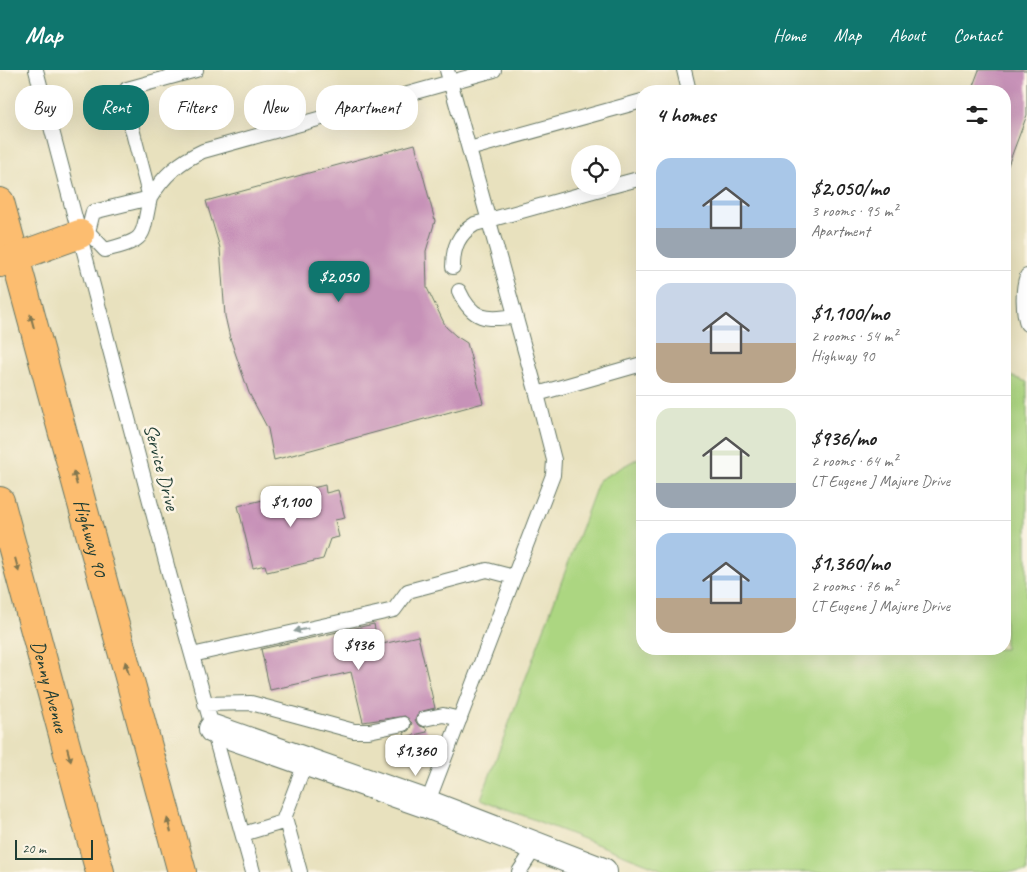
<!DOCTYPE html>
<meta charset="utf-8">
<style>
body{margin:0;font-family:Caveat,sans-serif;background:#f6f6f6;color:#222;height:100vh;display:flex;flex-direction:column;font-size:19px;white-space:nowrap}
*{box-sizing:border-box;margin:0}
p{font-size:16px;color:#767676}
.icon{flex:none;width:28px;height:28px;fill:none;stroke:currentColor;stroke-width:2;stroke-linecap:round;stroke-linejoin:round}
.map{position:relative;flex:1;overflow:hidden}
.panel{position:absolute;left:636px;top:15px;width:375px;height:570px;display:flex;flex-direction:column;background:#fff;border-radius:20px;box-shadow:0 5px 20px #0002}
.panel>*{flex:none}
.hud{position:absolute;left:15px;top:15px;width:475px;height:45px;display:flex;gap:10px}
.controls{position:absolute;left:571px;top:75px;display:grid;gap:10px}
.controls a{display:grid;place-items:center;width:50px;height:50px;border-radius:50%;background:#fff;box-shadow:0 5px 20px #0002;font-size:25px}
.scale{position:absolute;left:15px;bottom:12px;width:78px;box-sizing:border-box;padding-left:5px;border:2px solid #1f3d34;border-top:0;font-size:14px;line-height:18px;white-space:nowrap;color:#1f3d34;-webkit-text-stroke:4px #fcf5e5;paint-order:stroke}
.price{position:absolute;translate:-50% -42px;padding:0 11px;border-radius:10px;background:#fff;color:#222;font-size:16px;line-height:32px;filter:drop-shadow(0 1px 2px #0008)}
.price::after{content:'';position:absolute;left:50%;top:30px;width:15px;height:11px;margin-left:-8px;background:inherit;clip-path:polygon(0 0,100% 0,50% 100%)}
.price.current{background:#0f766e;color:#fff}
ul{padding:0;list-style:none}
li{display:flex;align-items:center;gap:15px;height:125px;padding:0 20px}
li+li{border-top:1px solid #e0e0e0}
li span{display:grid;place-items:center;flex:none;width:140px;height:100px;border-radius:15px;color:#555}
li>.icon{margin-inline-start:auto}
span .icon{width:60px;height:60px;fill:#fffc;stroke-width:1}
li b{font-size:21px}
h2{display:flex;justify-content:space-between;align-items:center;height:60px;padding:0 20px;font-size:21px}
.tag{padding:0 18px;border-radius:20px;background:#fff;box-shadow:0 5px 20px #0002;font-size:18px;line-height:45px}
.tag.current{background:#0f766e;color:#fff}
header{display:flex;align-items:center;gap:30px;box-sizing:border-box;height:70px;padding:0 25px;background:#0f766e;color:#fff}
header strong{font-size:24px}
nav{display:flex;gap:28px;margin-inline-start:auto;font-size:18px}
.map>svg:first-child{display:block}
</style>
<header>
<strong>Map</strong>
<nav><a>Home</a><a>Map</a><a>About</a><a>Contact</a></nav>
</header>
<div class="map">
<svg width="1027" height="802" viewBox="0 0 1027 802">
<rect width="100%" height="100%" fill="#fcf5e5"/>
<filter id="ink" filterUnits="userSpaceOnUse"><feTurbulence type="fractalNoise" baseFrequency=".02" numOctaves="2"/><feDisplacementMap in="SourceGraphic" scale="10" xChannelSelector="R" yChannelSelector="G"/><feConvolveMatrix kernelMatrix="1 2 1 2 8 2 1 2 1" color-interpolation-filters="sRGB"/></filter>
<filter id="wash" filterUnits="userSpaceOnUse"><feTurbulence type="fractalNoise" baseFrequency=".0096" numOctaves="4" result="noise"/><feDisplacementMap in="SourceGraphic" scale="20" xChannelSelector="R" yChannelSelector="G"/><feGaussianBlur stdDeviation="1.12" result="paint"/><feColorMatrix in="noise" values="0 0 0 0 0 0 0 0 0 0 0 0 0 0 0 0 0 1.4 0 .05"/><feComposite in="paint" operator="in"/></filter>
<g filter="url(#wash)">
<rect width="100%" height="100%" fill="#e8e1be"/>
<path fill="#acd681" stroke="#668a5a" d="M 1005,304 L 1027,312 L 1027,802 L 668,802 L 481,729 L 599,410 L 642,386 L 642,579 L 1005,579 Z"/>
<g id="blocks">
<path fill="#c792b8" d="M 979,0 L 1027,0 L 1027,45 L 1007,98 L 1005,98 L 1005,21 L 971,21 Z
M 415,74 L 435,151 L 426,181 L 427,218 L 446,257 L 456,266 L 467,273 L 483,333 L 274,390 L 268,359 L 249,323 L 230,268 L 225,246 L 220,178 L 206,131 Z
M 325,415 L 326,423 L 338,420 L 345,448 L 335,450 L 339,467 L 330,469 L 323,489 L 267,502 L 265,495 L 253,498 L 238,436 Z
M 374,554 L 378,575 L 418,566 L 435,638 L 419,642 L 415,650 L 418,655 L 426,658 L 427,662 L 405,667 L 404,663 L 409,660 L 412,653 L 405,646 L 363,652 L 351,602 L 270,620 L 261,579 Z"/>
</g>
</g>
<g filter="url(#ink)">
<use href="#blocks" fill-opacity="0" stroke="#657664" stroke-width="1"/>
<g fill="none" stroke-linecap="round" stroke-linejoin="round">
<defs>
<path id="lane" d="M 36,0 L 170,507 L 253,802
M 447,0 L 537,324 L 642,294
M 684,0 L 689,21
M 469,79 L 642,31
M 612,116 L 642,108
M 150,128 C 164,105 179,92 203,81 L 494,0
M 150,128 L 124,28 L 127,19 L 196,0
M 150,128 C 141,169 148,169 105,180 L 88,162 L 93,142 Z
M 453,197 C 453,178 458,164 475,154 L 611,116
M 1027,206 C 1022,219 1023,241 1027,254
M 459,221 C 472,250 487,251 515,246
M 192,585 L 394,540 L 408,521 L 487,500 L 514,507
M 205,634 L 251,633 L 354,661 L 369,661 L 403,654
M 424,649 L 443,645 L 460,649
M 427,734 L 553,405 L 554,390 L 537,324
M 283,751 L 306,691
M 243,764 L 286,751 L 300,802
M 519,802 L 536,776"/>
<path id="street" d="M 213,659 L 427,734 L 603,802"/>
<g id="primary">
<path id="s1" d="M 0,132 L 182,802"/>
<path d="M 0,193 L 80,164"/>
<path id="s2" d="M 0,431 L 100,802"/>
</g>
</defs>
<use href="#lane" stroke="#657664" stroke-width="16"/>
<use href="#street" stroke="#657664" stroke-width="30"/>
<use href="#primary" stroke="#657664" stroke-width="30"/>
<use href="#lane" stroke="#fff" stroke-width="14"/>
<use href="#street" stroke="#fff" stroke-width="28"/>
<use href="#primary" stroke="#fcbd6f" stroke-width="28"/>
</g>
<defs><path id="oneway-solid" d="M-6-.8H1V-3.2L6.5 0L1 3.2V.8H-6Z" transform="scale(1.25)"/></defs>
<g fill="#82774f">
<use href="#oneway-solid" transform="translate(32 251) rotate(-105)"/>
<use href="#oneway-solid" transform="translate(75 408) rotate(-105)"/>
<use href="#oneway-solid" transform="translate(17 495) rotate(75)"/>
<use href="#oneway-solid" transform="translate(127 598) rotate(-105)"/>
<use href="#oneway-solid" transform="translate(69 685) rotate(75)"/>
<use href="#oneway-solid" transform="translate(169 755) rotate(-105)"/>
</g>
<use fill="#8f9e9a" href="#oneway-solid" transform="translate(301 560) rotate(168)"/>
</g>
<g text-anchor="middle" stroke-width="5" stroke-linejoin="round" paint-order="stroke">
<g font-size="20" fill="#1f3d34" stroke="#fcf5e5">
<text transform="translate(162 397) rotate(75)" y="7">Service Drive</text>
<text dy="7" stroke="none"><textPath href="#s1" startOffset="348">Highway 90</textPath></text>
<text dy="7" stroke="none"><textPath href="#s2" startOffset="192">Denny Avenue</textPath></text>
</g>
</g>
</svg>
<div class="controls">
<a><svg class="icon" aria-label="locate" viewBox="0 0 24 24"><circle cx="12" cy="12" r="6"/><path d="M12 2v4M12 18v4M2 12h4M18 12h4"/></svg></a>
</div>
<div class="scale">20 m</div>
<b class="price current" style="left:339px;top:233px">$2,050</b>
<b class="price" style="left:291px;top:458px">$1,100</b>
<b class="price" style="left:359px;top:601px">$936</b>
<b class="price" style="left:416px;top:707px">$1,360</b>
<div class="hud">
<a class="tag">Buy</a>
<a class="tag current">Rent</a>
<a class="tag">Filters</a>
<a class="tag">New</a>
<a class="tag">Apartment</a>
</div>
<section class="panel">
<h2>4 homes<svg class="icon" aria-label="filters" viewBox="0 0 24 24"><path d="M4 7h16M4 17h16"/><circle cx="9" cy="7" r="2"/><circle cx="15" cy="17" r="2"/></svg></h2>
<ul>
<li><span style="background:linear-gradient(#a9c7e8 70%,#9aa5b1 0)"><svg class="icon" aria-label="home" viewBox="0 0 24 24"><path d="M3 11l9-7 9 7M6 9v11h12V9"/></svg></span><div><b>$2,050/mo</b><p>3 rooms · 95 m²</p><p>Apartment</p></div></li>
<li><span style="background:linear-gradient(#c9d6e8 60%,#b9a48a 0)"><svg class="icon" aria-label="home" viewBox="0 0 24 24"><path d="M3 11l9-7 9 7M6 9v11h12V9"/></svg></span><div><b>$1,100/mo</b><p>2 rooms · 54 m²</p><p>Highway 90</p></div></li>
<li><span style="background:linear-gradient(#dfe7d0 75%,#9aa5b1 0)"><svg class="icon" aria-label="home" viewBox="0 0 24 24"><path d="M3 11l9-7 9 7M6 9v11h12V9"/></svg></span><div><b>$936/mo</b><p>2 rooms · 64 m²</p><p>LT Eugene J Majure Drive</p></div></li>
<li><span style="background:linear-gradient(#a9c7e8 65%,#b9a48a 0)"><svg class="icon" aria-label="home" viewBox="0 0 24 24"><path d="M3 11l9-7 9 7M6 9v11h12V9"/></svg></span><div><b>$1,360/mo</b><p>2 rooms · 76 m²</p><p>LT Eugene J Majure Drive</p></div></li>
</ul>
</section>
</div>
